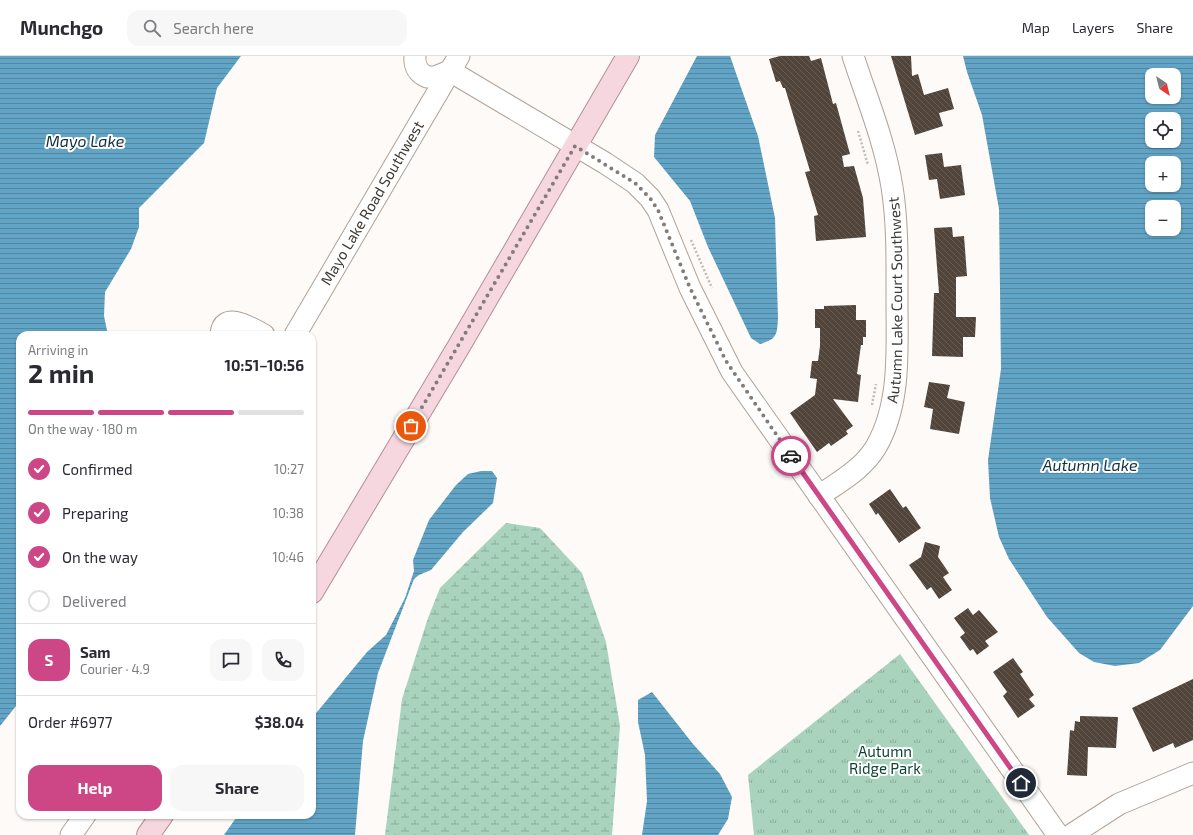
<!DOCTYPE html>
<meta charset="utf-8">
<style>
body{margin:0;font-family:"Exo 2",sans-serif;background:#f7f7f7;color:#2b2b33;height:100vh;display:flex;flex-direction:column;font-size:15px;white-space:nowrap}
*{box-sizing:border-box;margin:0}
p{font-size:13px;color:#7c7c81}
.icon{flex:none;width:22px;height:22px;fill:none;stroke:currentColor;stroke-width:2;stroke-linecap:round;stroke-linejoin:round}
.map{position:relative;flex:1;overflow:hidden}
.drawer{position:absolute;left:16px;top:275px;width:300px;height:488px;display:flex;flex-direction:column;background:#fff;border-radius:12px;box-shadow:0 1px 3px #0004}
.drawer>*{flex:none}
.needle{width:26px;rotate:145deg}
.buttons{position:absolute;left:1145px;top:12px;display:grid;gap:8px}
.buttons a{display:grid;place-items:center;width:36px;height:36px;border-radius:8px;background:#fff;box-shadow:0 1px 3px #0004;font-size:20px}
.pin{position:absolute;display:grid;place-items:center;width:34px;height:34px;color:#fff;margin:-17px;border:2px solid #fff;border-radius:50%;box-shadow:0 1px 4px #0007}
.courier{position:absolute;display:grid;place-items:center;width:40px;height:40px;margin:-20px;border:3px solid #cd4686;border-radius:50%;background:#fff;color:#222;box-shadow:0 1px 5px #0007}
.head em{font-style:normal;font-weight:700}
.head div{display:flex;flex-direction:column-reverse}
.head{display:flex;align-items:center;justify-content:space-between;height:68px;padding:0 12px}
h1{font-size:26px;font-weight:700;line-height:30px}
.bar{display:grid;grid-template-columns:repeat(4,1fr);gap:6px 4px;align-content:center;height:48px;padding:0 12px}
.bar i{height:5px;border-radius:3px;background:#e1e1e2}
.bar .on{background:#cd4686}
.bar p{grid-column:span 4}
.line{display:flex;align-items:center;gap:10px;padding:0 12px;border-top:1px solid #e1e1e2}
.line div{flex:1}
.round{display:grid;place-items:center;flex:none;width:42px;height:42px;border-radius:12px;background:#f7f7f7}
ol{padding:0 12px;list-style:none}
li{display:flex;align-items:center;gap:12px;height:44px}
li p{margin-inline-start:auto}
li .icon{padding:4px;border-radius:50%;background:#cd4686;color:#fff;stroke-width:4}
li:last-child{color:#7c7c81}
li i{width:22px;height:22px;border:2px solid #e1e1e2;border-radius:50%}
.action{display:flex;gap:8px;margin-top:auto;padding:8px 12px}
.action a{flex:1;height:46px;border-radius:12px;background:#cd4686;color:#fff;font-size:16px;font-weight:700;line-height:46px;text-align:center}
.action a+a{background:#f7f7f7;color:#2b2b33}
header{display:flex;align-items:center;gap:24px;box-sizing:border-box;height:56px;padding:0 20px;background:#fff;border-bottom:1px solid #e1e1e2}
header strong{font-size:19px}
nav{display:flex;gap:22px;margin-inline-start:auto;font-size:14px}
.search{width:280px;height:36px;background:#f7f7f7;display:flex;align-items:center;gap:10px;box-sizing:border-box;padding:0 14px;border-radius:12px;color:#7c7c81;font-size:15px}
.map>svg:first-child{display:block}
.wetland{fill:url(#wetland-marsh)}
.park{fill:url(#park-tufts)}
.water{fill:url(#water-rules);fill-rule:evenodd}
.building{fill:url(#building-back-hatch)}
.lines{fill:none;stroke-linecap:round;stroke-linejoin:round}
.minor-casing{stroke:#b0a196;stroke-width:23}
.major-casing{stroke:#b38f95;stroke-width:24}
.path{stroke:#c0bcb8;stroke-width:2.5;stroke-dasharray:2 2;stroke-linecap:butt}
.minor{stroke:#fff;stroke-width:21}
.major{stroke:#f7d7df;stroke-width:22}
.done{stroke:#827d78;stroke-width:4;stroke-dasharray:0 7.2}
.route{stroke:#cd4686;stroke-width:5}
.labels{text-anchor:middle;stroke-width:4;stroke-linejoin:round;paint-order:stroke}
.street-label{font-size:15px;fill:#3f3934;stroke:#fff}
.park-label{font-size:15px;fill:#0f452f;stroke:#fff}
.water-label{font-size:16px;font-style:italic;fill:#133241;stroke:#fff}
</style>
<header>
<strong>Munchgo</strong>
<div class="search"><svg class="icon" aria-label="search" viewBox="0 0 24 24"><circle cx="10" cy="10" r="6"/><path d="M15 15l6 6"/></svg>Search here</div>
<nav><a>Map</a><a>Layers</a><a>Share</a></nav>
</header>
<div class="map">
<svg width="1193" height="779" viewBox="0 0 1193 779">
<defs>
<pattern id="wetland-marsh" width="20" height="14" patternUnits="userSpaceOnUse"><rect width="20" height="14" fill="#a9d3bc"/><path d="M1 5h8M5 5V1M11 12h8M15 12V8" fill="none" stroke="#8bac9a"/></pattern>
<pattern id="park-tufts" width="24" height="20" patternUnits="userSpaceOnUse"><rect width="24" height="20" fill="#a9d3bc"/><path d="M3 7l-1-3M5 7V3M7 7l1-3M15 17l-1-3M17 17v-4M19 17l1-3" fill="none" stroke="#8bac9a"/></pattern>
<pattern id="water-rules" width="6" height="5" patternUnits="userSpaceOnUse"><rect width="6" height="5" fill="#61a4c5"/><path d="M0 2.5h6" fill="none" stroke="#5187a1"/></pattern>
<pattern id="building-back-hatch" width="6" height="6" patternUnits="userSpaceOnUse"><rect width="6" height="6" fill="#51443b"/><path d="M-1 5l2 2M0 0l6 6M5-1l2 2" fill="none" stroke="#685e56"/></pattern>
</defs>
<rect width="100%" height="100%" fill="#fdfaf7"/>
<polygon class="wetland" points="506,467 540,472 582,517 606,586 620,670 612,779 385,779 402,643 428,562 440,532"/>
<polygon class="park" points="900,598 1029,779 754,779 748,719"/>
<g class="water">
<polygon points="0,0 241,0 217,32 204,87 139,152 139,171 131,193 105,236 104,260 108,279 20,279 20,645 0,670"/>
<path d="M697,0H730L758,80L775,162L778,262C777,279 777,283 760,288L751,282L708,191L690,145L654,101L655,79Z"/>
<path d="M963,0H1193V550L1160,594L1139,607L1115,610L1094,606L1079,597L1047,561L1009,503L999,481L990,442L988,404L1001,313L999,153L982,59L967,16ZM1152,19H1174V41H1152ZM1152,63H1174V85H1152ZM1152,107H1174V129H1152ZM1152,151H1174V173H1152Z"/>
<polygon points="481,415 492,415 497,422 493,447 463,476 431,514 419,519 414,523 378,617 363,685 355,779 224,779 238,759 312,759 312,662 367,596 386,579 405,542 414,515 413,504 429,464 456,429 468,418"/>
<polygon points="652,636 693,688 720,718 732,741 728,763 718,779 642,779 647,745 645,699 638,666 638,644"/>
</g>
<g class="building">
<polygon points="780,0 809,0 811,5 821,2 833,48 836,47 850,98 842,100 844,111 854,110 863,142 866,181 816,185 814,160 818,159 805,116 810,115 785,32 783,32 780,25 776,26 769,3"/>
<polygon points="891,0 911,0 912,20 918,18 924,39 948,32 954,53 939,57 943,70 915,79"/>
<polygon points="942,97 944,111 961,109 965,139 940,143 937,123 929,124 925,99"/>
<polygon points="952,171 953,181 964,180 967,220 956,221 956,261 976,261 975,281 963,281 963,301 932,300 934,237 939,237 934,172"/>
<polygon points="856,249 856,264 866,264 866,281 863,281 863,289 861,289 857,318 861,319 858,346 833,343 853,370 846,375 848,378 831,390 829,387 817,396 790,357 815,339 817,323 810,322 812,305 818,305 820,290 820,272 815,272 815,253 824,253 824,250"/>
<polygon points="929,326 950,329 947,342 965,346 959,378 930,373 933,353 924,351"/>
<polygon points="890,433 903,452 906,450 921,472 899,487 878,457 876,459 869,448"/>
<polygon points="925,486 940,490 938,501 949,517 943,521 952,534 939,543 931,531 927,534 909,509 921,501"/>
<polygon points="968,552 973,559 979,554 998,576 985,585 989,590 977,599 973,593 970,595 960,581 965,577 954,562"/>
<polygon points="1013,602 1023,616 1020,618 1034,639 1029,643 1035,650 1018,662 1003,640 1007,636 993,616"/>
<polygon points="1193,623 1193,684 1175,692 1173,687 1153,696 1132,652"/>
<polygon points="1080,660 1118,661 1116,692 1088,691 1087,720 1067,719 1070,674 1074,675 1075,665 1080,666"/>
</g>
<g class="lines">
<defs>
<g id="minor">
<path d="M415,0C414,10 418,17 427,21H435L450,15"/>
<polyline points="450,15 605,107 635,127 650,142 658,154 690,232 732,316 1058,779"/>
<path d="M221,279C222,253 253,273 264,279"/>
<path id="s1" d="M295,279L459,0"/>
<path id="s2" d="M819,440C839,426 863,413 876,391C901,348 897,294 897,246C897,208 898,168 892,131C885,86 867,43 853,0"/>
<polyline points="71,779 85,759"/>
<polyline points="1071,779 1119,748 1193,717"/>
</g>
<g id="major">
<polyline points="312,536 459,290 628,0"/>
<polyline points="148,779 162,759"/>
</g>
</defs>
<use href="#minor" class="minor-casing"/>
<use href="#major" class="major-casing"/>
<g class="path">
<polyline points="858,75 868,109"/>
<polyline points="691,184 712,232"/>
<polyline points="872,349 876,328"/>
</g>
<use href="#minor" class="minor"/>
<use href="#major" class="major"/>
</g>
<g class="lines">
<polyline class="done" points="411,370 575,90 635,127 650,142 658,154 690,232 726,305 791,400"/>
<polyline class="route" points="791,400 1021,727"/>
</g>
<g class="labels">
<g class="street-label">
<text dy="5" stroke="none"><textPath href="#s1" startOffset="153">Mayo Lake Road Southwest</textPath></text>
<text dy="5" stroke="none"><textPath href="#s2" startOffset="226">Autumn Lake Court Southwest</textPath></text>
</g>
<g class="park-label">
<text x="885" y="701">Autumn<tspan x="885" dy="17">Ridge Park</tspan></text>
</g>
<g class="water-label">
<text x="85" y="91">Mayo Lake</text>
<text x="1090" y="415">Autumn Lake</text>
</g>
</g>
</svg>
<div class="buttons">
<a><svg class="needle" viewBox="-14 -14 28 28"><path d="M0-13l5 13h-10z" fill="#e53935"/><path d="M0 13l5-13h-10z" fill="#7c7c81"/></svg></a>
<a><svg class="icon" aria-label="locate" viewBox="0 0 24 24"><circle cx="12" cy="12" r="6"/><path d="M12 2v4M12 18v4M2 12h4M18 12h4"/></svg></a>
<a>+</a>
<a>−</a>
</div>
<div class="pin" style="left:411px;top:370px;background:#ea580c"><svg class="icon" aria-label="bag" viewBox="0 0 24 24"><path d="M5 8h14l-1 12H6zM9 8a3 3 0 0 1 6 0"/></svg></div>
<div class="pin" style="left:1021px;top:727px;background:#1f2937"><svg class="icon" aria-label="home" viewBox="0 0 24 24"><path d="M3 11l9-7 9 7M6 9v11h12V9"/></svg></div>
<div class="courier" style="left:791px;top:400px"><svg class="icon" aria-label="car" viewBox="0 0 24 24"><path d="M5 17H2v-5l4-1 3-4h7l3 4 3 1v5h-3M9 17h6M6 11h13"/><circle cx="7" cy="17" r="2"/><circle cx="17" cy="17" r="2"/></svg></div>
<section class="drawer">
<div class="head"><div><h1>2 min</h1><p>Arriving in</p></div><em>10:51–10:56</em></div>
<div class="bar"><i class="on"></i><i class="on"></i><i class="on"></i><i></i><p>On the way · 180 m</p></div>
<ol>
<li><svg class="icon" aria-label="check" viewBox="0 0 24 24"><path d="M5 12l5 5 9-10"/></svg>Confirmed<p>10:27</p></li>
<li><svg class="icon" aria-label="check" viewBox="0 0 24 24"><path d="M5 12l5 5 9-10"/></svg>Preparing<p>10:38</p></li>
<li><svg class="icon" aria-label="check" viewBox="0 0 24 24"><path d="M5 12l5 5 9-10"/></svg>On the way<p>10:46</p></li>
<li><i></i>Delivered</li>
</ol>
<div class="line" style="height:72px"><b class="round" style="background:#cd4686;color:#fff">S</b><div><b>Sam</b><p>Courier · 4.9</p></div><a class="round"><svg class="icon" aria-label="chat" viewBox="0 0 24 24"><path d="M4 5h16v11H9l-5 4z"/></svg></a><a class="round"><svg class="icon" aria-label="phone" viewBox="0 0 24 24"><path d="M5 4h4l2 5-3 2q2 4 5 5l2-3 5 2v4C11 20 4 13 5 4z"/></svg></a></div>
<div class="line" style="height:52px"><div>Order #6977</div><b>$38.04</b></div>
<div class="action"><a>Help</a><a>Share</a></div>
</section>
</div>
